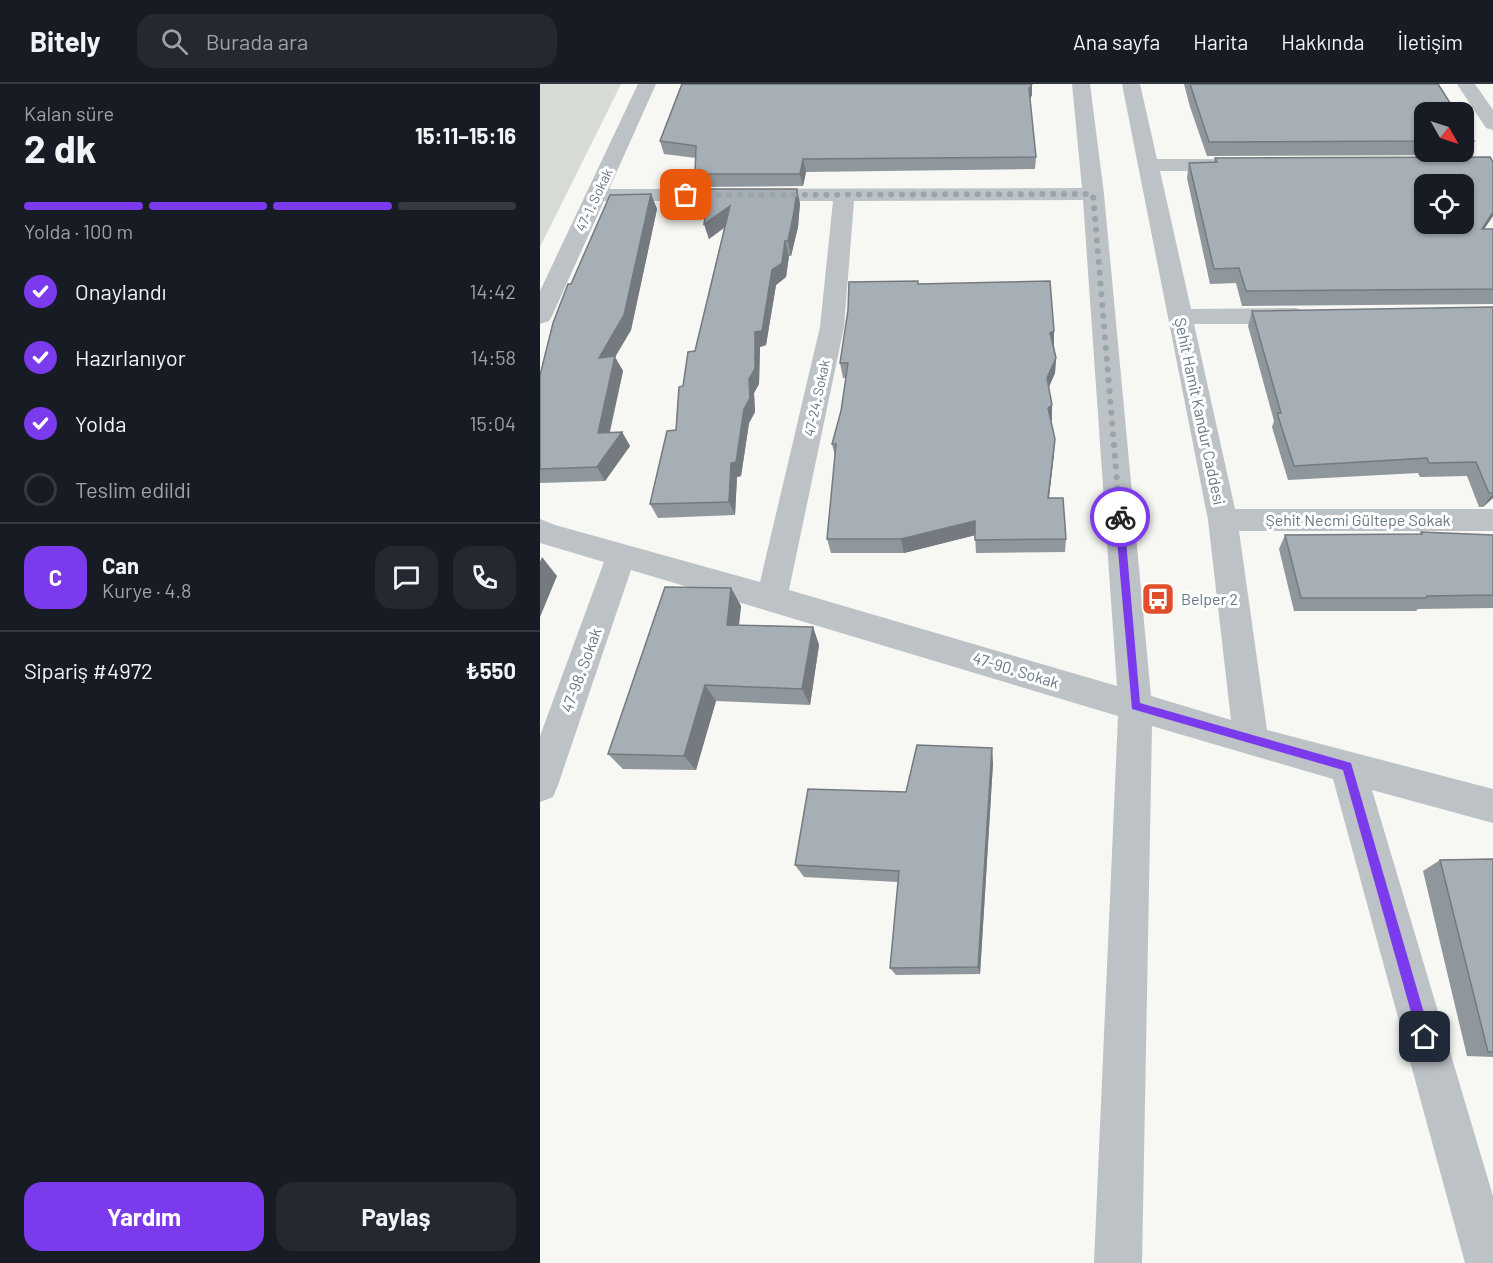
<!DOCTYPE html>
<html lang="tr">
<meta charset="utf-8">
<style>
body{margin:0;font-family:Barlow,sans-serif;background:#242831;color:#f1f3f6;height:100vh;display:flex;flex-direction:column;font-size:22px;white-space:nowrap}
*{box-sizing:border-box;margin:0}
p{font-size:20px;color:#9ea1a6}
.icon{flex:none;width:33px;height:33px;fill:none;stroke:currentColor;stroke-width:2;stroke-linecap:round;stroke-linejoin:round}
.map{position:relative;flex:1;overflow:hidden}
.details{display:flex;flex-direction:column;background:#171b24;width:540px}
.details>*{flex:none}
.needle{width:39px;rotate:129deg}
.tools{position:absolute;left:874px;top:18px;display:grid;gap:12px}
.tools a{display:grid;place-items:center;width:60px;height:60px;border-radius:12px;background:#171b24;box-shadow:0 2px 4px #0004;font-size:30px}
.pin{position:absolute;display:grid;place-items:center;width:51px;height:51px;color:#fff;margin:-26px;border-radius:12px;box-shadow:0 3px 9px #0006}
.courier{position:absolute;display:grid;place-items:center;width:60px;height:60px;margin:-30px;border:4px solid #7c3aed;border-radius:50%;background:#fff;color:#222;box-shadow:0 2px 8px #0007}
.head em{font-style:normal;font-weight:700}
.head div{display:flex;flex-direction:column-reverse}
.head{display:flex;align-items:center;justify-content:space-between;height:102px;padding:0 24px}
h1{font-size:39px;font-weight:700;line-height:45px}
.bar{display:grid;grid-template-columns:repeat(4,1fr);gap:9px 6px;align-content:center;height:72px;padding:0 24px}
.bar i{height:8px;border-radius:4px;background:#363941}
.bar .current{background:#7c3aed}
.bar p{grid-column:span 4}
.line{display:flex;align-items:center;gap:15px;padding:0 24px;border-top:2px solid #363941}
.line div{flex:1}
.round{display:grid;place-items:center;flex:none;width:63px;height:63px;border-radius:18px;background:#242831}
ol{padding:0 24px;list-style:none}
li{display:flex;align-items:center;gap:18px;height:66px}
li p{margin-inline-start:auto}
li .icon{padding:6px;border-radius:50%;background:#7c3aed;color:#fff;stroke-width:4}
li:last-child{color:#9ea1a6}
li i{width:33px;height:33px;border:3px solid #363941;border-radius:50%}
.button{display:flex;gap:12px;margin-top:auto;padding:12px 24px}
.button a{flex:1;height:69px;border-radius:18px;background:#7c3aed;color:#fff;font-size:24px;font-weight:700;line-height:69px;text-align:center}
.button a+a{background:#242831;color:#f1f3f6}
header{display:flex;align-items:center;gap:36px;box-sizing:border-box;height:84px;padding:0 30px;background:#171b24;border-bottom:2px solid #363941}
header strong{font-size:28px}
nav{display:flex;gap:33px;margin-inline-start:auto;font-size:21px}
.search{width:420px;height:54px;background:#242831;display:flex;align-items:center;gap:15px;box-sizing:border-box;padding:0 21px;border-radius:18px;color:#9ea1a6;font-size:22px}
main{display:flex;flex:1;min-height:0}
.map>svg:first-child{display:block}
.green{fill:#d6dbd3}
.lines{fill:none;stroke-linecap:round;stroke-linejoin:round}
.street{fill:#bdc2c6;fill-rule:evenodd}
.wall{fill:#8f969c}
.shaded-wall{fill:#747a7f}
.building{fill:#a6afb5;stroke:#747a7f;stroke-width:1.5;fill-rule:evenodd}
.route{fill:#7c3aed}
.done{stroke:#99a4ab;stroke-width:6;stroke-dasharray:0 10.8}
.labels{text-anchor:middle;stroke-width:6;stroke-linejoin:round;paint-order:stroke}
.far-street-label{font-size:14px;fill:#667884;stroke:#fff}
.street-label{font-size:16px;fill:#667884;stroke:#fff}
.poi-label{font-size:16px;fill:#667884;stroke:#fff;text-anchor:start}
</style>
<header>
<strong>Bitely</strong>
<div class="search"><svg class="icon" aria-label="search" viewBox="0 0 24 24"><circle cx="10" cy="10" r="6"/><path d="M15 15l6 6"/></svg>Burada ara</div>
<nav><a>Ana sayfa</a><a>Harita</a><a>Hakkında</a><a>İletişim</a></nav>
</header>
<main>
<section class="details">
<div class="head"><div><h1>2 dk</h1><p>Kalan süre</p></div><em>15:11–15:16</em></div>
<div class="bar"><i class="current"></i><i class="current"></i><i class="current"></i><i></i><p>Yolda · 100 m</p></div>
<ol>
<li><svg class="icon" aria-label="check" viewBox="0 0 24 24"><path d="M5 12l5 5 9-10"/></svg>Onaylandı<p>14:42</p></li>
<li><svg class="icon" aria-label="check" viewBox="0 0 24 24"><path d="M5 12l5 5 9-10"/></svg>Hazırlanıyor<p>14:58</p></li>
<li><svg class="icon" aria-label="check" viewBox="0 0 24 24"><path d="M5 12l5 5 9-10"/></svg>Yolda<p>15:04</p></li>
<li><i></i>Teslim edildi</li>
</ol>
<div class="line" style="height:108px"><b class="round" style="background:#7c3aed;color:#fff">C</b><div><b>Can</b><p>Kurye · 4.8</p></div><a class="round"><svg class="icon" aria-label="chat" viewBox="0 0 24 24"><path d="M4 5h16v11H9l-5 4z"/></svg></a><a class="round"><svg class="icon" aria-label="phone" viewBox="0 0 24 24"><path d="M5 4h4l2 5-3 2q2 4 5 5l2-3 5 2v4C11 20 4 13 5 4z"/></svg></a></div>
<div class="line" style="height:78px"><div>Sipariş #4972</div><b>₺550</b></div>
<div class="button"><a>Yardım</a><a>Paylaş</a></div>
</section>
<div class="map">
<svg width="953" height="1179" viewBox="0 0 953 1179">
<rect width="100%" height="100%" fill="#f7f7f3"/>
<polygon class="green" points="0,0 81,0 0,163"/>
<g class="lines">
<g class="street">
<path d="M98,0H116L69,105L542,104L532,0H550L564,110L611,612L691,636L668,436L582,0H600L617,75H693L700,77L703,81L700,85L693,87H620L651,225L756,224L765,227L768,232L765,237L756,240H654L695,425H953V447H699L727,646L953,705V739L832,706L953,1112V1179H925L793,695L612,642L602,1179H554L578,632L91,486L18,701L13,713L0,718V652L64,478L0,459V435L15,441L220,498L280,243L293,117H64L12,232L9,237L0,240V207ZM543,116L577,602L249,506L304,243L314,117Z"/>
<polygon points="917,0 935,0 953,26 953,46 946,44"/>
</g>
</g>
<g class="wall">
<polygon points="142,0 492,0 492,11 490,15 496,73 495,85 266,88 263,102 159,103 155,90 156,74 124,70 120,57"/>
<polygon points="644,0 898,0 885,28 885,68 924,68 924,41 934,57 928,71 667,72 650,23"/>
<polygon points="675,74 953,132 944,145 953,145 953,220 702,222 696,199 670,200 647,94 649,79 674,78"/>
<polygon points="111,110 117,125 91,246 75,273 83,287 70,348 82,348 90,362 65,397 0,399 0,291 31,200"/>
<polygon points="260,119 258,143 251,172 249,172 246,193 236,201 226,261 220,263 219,300 214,309 215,328 209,339 201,392 197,393 195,431 118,434 110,420 136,346 184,144 169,155 164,140"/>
<polygon points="378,200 514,262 516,274 515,289 509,303 514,370 509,414 526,455 525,468 436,469 435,451 364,469 291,469 287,455 295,372 292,360 301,327 306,294 303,294 300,279"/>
<polygon points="953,223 953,414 943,423 939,423 927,392 880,393 878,389 748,396 732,343 734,337 708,242 712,227"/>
<polygon points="881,448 953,451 953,524 878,525 876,527 754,527 739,465 745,451 880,451"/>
<polygon points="191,504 201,522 199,541 273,543 279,561 270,621 176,617 156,686 83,685 68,670"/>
<polygon points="453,679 440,890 356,891 350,884 358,798 264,793 255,781 366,708"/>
<polygon points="953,775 953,973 927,972 883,787 900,776"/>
</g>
<g class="shaded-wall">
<polygon points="492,0 492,11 489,17 489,5"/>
<polygon points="263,75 266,88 263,102 260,90"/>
<polygon points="257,105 260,119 258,143 251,172 248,157"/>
<polygon points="111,110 117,125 91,246 75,273 83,287 66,363 58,349 59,274"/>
<polygon points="190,122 194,136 169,155 164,140"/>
<polygon points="953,128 953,132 934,160 942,145"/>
<polygon points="245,157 249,172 246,193 236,201 226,261 220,263 219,300 214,309 215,328 209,339 201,392 197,393 195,431 189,418 191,379 209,295 215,248 232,186"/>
<polygon points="514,247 514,262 510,264 510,249"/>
<polygon points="516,274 515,289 506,309 507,294"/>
<polygon points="512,321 512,336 508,339 508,324"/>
<polygon points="82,348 90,362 65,397 57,383"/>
<polygon points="515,355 514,370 507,428 508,414"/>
<polygon points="953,409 953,414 943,423"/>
<polygon points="435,437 436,451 364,469 361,455"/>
<polygon points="2,473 17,492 0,533 0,478"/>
<polygon points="191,504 201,522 197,558 187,541"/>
<polygon points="273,543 279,561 270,621 262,605"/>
<polygon points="165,601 176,617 156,686 144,672"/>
<polygon points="452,664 453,679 440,890 438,883"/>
</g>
<g class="building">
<polygon points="142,0 492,0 489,5 496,73 263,75 260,90 155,90 156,62 120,57"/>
<polygon points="650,0 898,0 916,28 885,28 885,57 669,58"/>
<polygon points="924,41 934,57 924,57"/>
<path d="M950,73L953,78V128L942,145H953V205L706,207L699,184L674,185L649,79L677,78L675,74ZM885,100H924V140H885Z"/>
<polygon points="169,105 257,105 254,128 248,157 245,157 242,179 232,186 222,247 215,248 215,285 209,295 210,314 204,325 196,378 191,379 189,418 110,420 127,347 136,346 139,303 143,302 148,268 155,267 190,122 164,140"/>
<polygon points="111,110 84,231 59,274 75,272 58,349 82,348 57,383 0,385 0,291 13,239 28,200 31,200 70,111"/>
<polygon points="378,197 378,200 510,197 514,247 510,249 516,274 507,294 512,321 508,324 515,355 508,414 523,414 526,455 435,456 435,437 361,455 287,455 296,360 292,360 301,327 308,279 300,279 308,226 309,198"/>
<polygon points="953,223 953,409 949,409 936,378 889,379 887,374 754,382 737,329 741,329 712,227"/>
<polygon points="881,448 953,451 953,511 887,512 886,514 761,514 745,451 882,450"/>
<polygon points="125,503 191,504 187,541 273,543 262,605 165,601 144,672 68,670"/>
<polygon points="377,661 452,664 438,883 350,884 359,787 255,781 268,705 366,708"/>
<polygon points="953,775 953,968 948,968 900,776"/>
</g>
<polygon class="route" points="580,429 584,433 600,619 811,679 891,953 889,958 885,959 880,958 878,953 803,686 592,625 575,433"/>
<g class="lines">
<polyline class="done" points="146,111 553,110 580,433"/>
</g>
<defs>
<symbol id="bus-square" viewBox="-11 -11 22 22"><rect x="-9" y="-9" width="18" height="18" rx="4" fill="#e04f2a" stroke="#fff"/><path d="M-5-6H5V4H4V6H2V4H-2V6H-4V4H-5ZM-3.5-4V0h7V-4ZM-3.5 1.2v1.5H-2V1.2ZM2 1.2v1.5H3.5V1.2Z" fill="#fff"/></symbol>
</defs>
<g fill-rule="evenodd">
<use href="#bus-square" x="599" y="496" width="38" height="38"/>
</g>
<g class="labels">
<g class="far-street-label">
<text transform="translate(54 116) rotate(-65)" y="5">47-1. Sokak</text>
<text transform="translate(277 314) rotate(-78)" y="5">47-24. Sokak</text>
</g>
<g class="street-label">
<text transform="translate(660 327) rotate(78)" y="6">Şehit Hamit Kandur Caddesi</text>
<text x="818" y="442">Şehit Necmi Gültepe Sokak</text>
<text transform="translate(41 586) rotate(-70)" y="6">47-98. Sokak</text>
<text transform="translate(476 586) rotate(17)" y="6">47-90. Sokak</text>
</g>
<g class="poi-label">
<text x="641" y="521">Belper 2</text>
</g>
</g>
</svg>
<div class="tools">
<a><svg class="needle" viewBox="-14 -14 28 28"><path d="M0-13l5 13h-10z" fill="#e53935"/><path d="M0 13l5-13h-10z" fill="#9ea1a6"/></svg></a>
<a><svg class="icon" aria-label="locate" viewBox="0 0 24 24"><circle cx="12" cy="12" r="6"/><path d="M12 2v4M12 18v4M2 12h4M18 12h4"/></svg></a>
</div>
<div class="pin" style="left:146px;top:111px;background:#ea580c"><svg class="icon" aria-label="bag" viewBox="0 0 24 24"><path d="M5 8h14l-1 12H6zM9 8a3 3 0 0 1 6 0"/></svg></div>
<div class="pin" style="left:885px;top:953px;background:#1f2937"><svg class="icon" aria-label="home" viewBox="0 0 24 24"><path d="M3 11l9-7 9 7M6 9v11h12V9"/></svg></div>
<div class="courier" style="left:580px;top:433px"><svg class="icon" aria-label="bike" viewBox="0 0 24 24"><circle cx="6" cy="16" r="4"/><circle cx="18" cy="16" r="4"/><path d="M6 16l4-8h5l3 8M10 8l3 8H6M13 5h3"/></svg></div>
</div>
</main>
